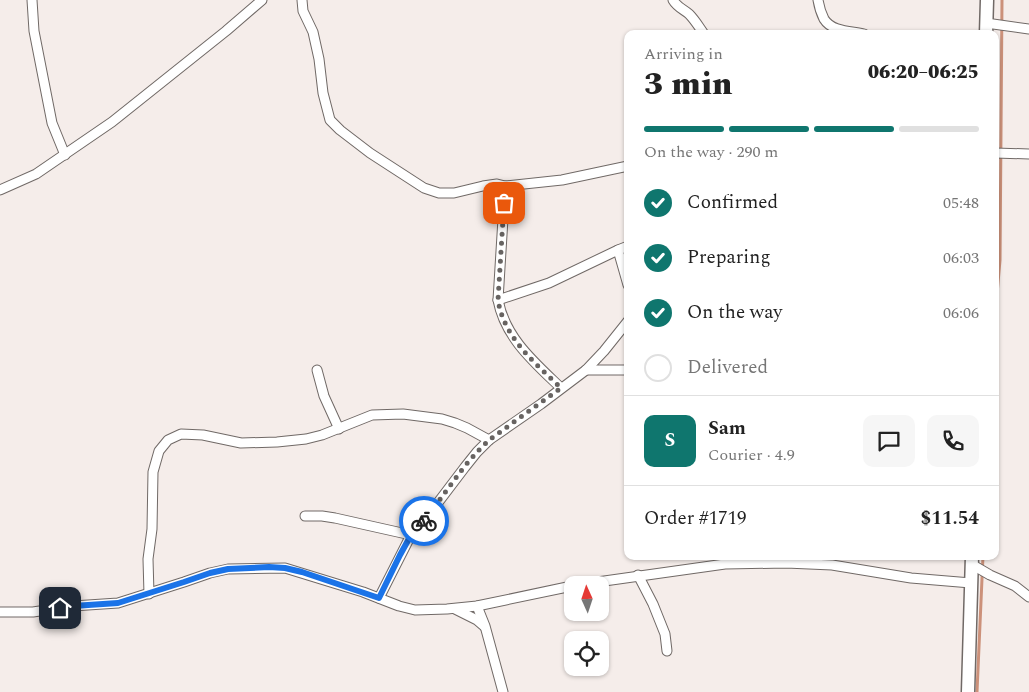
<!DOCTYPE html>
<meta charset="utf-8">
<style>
body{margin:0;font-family:Spectral,serif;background:#f6f6f6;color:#222;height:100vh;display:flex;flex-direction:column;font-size:19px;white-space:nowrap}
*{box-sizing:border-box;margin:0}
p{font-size:16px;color:#767676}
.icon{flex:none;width:28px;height:28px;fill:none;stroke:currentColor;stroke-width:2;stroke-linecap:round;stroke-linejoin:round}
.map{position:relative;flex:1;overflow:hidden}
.panel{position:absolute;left:624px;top:30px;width:375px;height:530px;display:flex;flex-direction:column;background:#fff;border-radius:10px;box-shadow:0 1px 4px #0004}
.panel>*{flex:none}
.needle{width:32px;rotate:357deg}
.controls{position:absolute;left:564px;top:576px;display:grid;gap:10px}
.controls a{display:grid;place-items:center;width:45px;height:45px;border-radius:10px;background:#fff;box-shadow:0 1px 4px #0004;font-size:25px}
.pin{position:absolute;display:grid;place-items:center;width:42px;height:42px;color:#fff;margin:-21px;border-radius:10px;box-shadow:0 2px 8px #0006}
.courier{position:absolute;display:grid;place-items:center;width:50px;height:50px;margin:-25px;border:4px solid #1a73e8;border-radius:50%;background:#fff;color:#222;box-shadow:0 1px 6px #0007}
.overview em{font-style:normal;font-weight:800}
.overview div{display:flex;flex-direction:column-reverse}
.overview{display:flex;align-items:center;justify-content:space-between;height:85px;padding:0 20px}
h1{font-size:32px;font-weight:800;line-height:38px}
.bar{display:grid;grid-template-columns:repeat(4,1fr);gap:8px 5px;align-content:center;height:60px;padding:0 20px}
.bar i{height:6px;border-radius:4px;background:#e0e0e0}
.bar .active{background:#0f766e}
.bar p{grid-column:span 4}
.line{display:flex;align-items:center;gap:12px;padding:0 20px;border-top:1px solid #e0e0e0}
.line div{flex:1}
.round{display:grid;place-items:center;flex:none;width:52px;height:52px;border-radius:10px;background:#f6f6f6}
ol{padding:0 20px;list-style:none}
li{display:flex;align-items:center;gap:15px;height:55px}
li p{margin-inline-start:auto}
li .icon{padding:5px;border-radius:50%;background:#0f766e;color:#fff;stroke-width:4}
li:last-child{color:#767676}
li i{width:28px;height:28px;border:2px solid #e0e0e0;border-radius:50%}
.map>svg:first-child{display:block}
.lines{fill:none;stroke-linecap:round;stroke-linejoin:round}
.stream{stroke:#cc917a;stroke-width:3}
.street-casing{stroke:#706966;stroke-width:11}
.secondary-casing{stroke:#706966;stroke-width:15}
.street{stroke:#fff;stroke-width:9}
.secondary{stroke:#fff;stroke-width:12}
.done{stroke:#676361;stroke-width:5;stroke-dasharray:0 9}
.route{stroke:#1a73e8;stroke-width:6}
</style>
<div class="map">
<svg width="1029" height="692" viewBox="0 0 1029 692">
<rect width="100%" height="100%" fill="#f5edea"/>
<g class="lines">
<g class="stream">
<polyline points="995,317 1000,260 1002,0"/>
<polyline points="977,692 983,556"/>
</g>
<defs>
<g id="street">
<polyline points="32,0 34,31 52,123 65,155"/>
<polyline points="302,0 303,11 313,32 319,59 323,93 330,120 340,130 370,153 424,188 439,193 454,193 483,186 497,184 505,186 562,180 628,166"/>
<path d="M673,0C677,7 683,9 689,14C695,20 699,27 704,34"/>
<path d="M818,0C819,6 821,13 824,19C832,32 851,31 864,34"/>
<polyline points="986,23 1029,29"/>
<polyline points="995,153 1029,154"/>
<path d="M505,186L498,300C505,338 535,363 561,388"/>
<polyline points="0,190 36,174 112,122 226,31 262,0"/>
<polyline points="618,250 628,285"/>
<polyline points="498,300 549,283 618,250 628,246"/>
<polyline points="317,370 324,396 339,429"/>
<polyline points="586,370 628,370"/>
<polyline points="305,516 322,516 335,518 411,535"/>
<polyline points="971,564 990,575 1015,586 1029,597"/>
<polyline points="638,575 653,604 665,634 667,651"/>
<polyline points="576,585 725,564 786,563 832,565 911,578 971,583"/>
<polyline points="149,594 148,559 152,529 153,472 159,451 168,440 181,434 203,435 241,443 277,442 306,439 322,435 372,415 403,414 442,419 455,423 467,428 489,440"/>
<polyline points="379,598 411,535 424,521 465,467 477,452 489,440 541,404 586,370 604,351 628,321"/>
<polyline points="477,606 485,626 503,692"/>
<polyline points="455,609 477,620 484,626"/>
<polyline points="0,612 33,612 73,606 118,603 184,582 210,573 228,569 285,568 363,592 399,606 415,610 447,609 477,606 572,586"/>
</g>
<g id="secondary">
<polyline points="986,34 987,0"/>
<polyline points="968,692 972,556"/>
</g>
</defs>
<use href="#street" class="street-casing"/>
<use href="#secondary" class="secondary-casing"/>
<use href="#street" class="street"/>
<use href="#secondary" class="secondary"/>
</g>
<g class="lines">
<path class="done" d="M424,521L464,467L477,452L489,440L561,388C535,363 504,338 498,300L504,203"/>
<polyline class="route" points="60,608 73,606 118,603 184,582 210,573 228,569 269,567 285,568 302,572 379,598 400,555 411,535 424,521"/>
</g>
</svg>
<div class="controls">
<a><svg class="needle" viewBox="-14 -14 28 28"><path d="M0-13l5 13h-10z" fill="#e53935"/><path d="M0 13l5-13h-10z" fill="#767676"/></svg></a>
<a><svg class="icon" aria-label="locate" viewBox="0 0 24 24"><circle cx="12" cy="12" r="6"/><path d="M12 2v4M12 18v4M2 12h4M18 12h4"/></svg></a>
</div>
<div class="pin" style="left:504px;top:203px;background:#ea580c"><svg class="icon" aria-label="bag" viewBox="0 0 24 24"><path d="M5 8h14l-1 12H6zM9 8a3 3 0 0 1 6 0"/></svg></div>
<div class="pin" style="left:60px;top:608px;background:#1f2937"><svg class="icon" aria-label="home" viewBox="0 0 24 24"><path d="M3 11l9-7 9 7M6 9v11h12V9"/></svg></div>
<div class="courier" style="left:424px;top:521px"><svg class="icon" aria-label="bike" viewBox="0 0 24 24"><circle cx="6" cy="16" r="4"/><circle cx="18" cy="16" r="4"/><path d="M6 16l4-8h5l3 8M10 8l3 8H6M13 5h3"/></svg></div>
<section class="panel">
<div class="overview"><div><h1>3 min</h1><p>Arriving in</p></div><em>06:20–06:25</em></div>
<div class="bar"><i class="active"></i><i class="active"></i><i class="active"></i><i></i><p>On the way · 290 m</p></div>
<ol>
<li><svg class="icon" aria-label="check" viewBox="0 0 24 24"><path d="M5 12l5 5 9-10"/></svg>Confirmed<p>05:48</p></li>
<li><svg class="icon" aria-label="check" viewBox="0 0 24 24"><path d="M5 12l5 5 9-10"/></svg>Preparing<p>06:03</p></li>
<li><svg class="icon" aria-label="check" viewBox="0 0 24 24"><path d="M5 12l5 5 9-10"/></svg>On the way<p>06:06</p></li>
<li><i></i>Delivered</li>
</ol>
<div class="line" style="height:90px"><b class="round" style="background:#0f766e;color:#fff">S</b><div><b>Sam</b><p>Courier · 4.9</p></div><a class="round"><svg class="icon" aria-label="chat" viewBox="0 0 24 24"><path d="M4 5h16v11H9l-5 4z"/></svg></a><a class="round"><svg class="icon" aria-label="phone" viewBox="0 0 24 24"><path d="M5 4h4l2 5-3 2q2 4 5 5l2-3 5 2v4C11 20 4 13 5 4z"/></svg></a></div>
<div class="line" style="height:65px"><div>Order #1719</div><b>$11.54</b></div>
</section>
</div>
